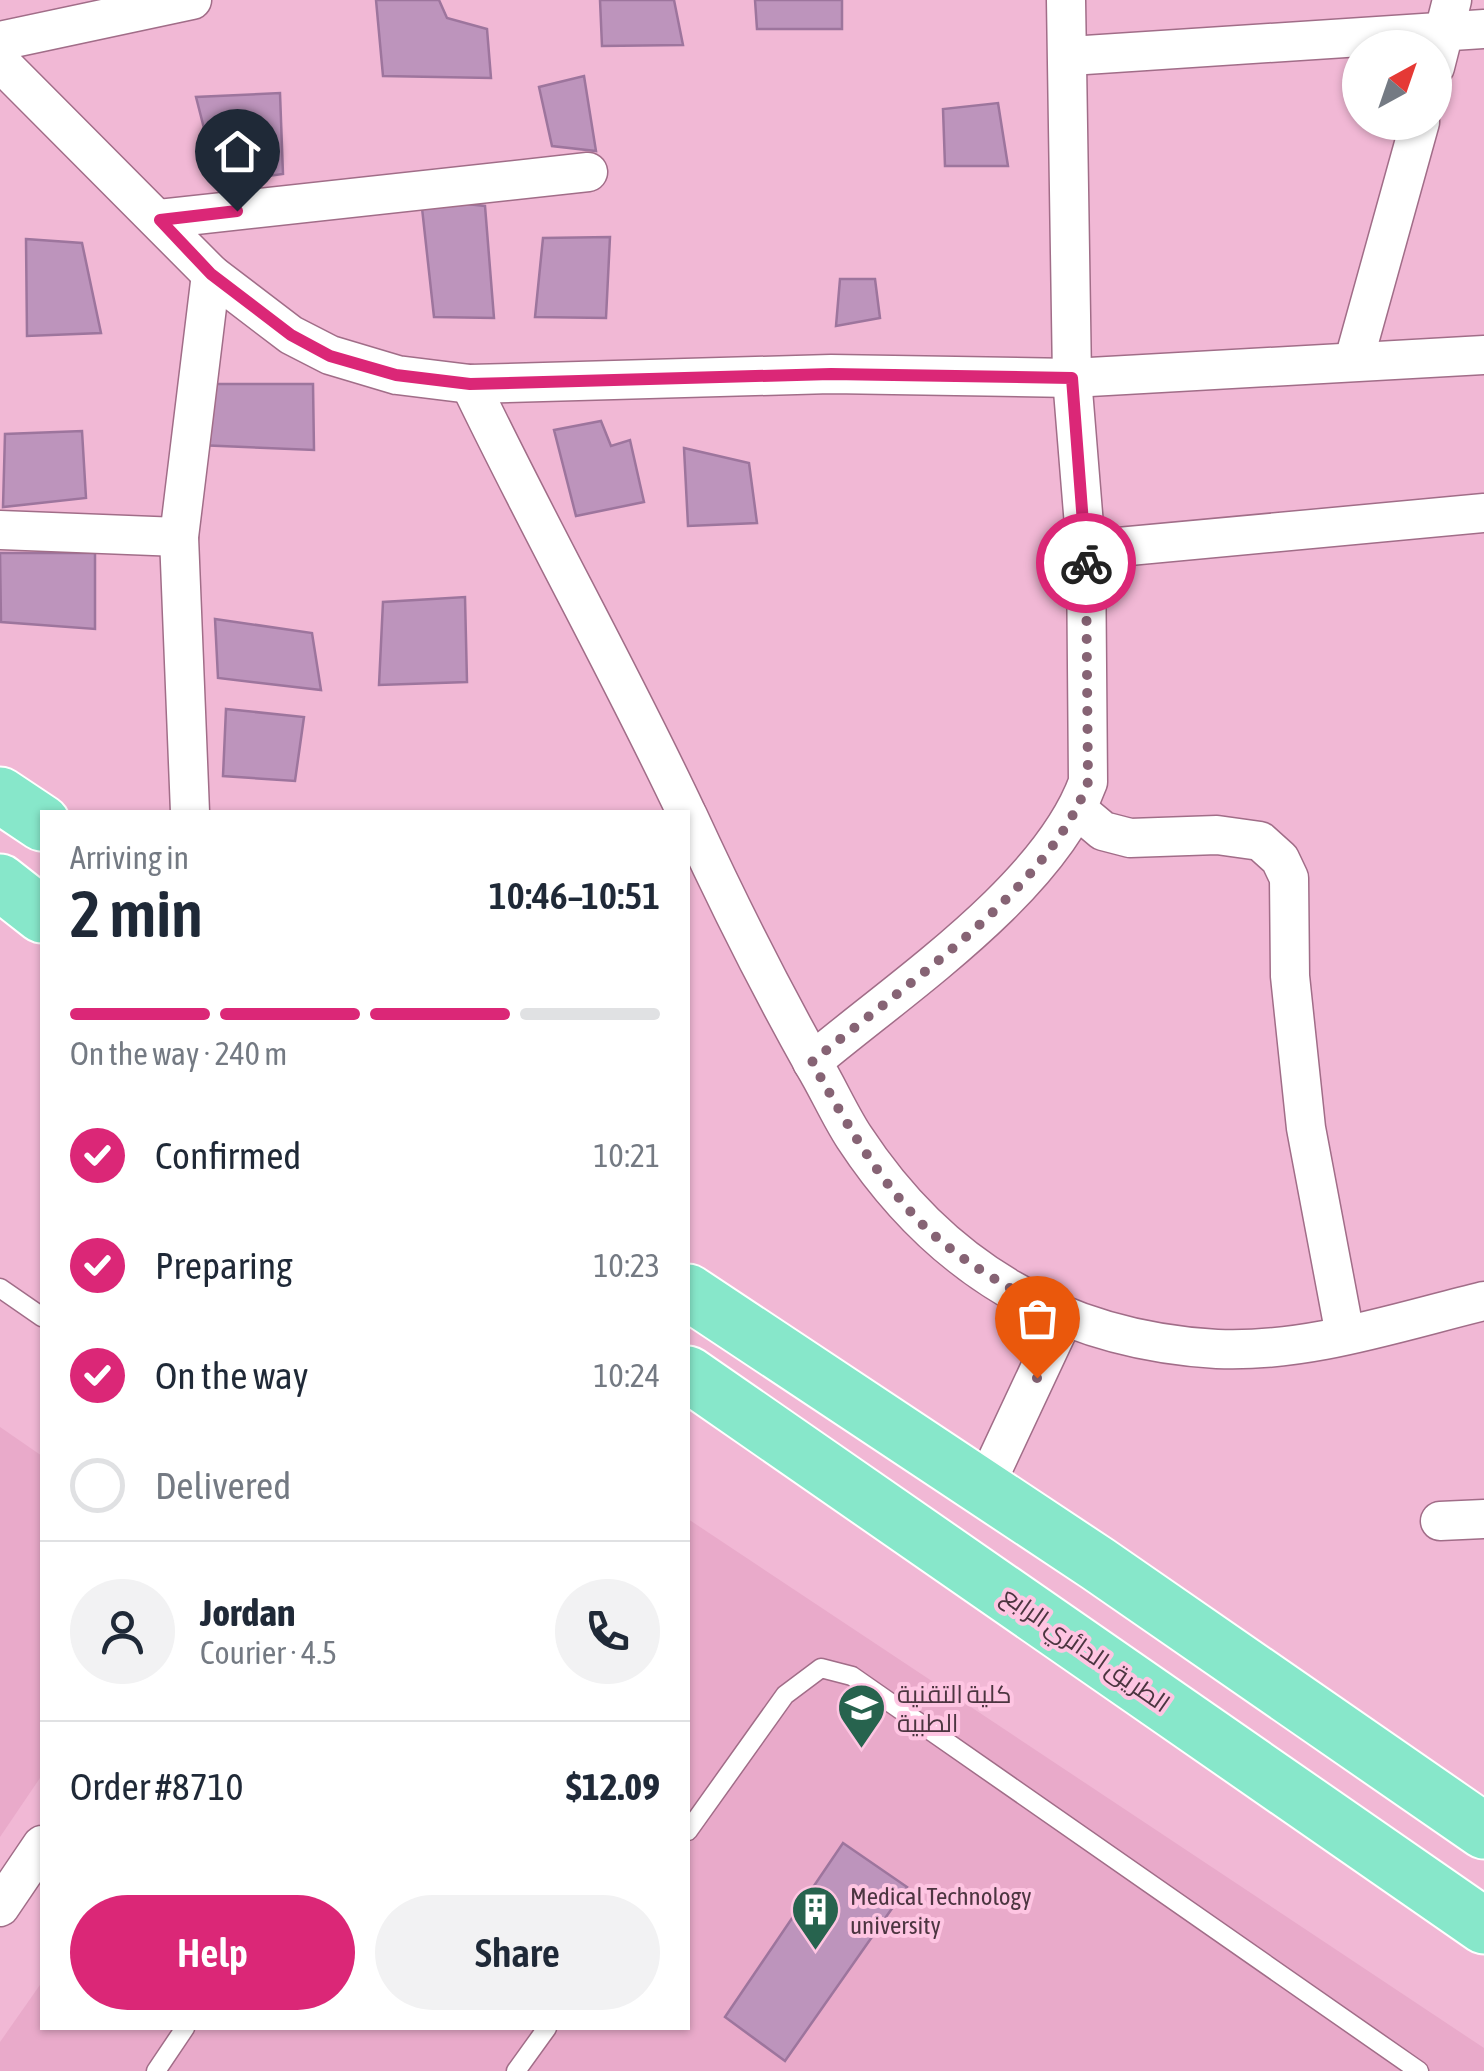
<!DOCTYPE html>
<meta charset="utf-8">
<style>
body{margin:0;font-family:"Asap Condensed",Cairo,sans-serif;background:#f2f2f3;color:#1f2937;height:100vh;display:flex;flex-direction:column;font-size:38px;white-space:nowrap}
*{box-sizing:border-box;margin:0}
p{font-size:32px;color:#747a83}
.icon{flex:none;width:55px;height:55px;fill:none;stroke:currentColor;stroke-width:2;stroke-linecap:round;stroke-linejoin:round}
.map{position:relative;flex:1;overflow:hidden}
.sheet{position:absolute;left:40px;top:810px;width:650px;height:1220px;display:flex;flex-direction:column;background:#fff;border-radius:0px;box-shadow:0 2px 8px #0004}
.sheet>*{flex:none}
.needle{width:65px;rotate:40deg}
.controls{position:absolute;left:1342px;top:30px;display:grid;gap:20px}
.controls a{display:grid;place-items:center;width:110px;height:110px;border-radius:50%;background:#fff;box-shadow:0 2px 8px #0004;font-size:50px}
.pin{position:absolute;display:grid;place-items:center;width:85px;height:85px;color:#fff;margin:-102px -42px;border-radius:50% 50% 50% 0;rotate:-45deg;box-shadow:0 0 10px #0007}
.pin .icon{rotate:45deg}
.courier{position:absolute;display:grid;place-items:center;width:100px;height:100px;margin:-50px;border:8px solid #db2777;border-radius:50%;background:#fff;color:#222;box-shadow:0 2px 12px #0007}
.summary em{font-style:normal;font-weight:600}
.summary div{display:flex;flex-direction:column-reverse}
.summary{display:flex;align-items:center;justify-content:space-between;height:170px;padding:0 30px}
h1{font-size:65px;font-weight:600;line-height:75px}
.bar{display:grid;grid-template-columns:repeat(4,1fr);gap:15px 10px;align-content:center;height:120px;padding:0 30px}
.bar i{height:12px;border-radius:8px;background:#e0e1e3}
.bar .current{background:#db2777}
.bar p{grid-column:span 4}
.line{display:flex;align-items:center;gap:25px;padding:0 30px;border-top:2px solid #e0e1e3}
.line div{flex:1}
.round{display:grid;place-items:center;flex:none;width:105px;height:105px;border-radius:52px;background:#f2f2f3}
ol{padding:0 30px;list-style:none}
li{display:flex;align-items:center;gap:30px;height:110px}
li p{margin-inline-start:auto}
li .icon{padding:10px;border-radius:50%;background:#db2777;color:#fff;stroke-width:4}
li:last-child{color:#747a83}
li i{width:55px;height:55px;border:5px solid #e0e1e3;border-radius:50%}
.action{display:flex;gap:20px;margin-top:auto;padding:20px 30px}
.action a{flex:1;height:115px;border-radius:60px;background:#db2777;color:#fff;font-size:40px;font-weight:600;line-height:115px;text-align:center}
.action a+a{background:#f2f2f3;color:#1f2937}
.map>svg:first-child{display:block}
.built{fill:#e9aaca}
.building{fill:#bd94bc;stroke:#9d759d;stroke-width:2.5}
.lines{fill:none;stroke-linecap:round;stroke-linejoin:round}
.service-casing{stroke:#a16d88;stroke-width:21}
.minor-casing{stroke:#a16d88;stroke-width:41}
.primary-casing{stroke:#fff;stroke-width:59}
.service{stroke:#fff;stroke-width:18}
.minor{stroke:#fff;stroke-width:38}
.primary{stroke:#87e7ca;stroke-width:55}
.done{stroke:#866374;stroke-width:10;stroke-dasharray:0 18}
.route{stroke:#db2777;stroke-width:12}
.labels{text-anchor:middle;stroke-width:8;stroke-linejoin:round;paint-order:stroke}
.street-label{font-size:25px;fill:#4c3540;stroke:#fec5e2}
.poi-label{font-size:25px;fill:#4c3540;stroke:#fec5e2;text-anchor:start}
</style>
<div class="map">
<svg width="1484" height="2071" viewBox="0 0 1484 2071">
<rect width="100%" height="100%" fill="#f1b8d5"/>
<g class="built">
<polygon points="0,1427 42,1456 42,1775 0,1837"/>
<polygon points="688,1519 1484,2048 1484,2071 0,2071 0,2042 42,1982 42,2028 688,2028"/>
</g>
<g class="building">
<polygon points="376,0 439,0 447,18 487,29 491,78 383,76"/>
<polygon points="600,0 674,0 683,45 602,46"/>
<polygon points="755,0 842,0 842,29 757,29"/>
<polygon points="584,76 596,151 552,146 539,87"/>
<polygon points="280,93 283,174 218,183 196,97"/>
<polygon points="998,103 1008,166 945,166 943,109"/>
<polygon points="421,199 485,206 494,318 434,317"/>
<polygon points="610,237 606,318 535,317 543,238"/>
<polygon points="26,239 82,243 101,333 27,336"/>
<polygon points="840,279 875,279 880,318 836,326"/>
<polygon points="209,384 313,384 314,450 198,445"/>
<polygon points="601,421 611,446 630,440 644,502 576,516 554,430"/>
<polygon points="82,431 86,498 3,507 5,434"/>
<polygon points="684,448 749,463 757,523 688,526"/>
<polygon points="0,553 95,553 95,629 1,622"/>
<polygon points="465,597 467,682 379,685 383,602"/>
<polygon points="215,619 312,633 321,690 218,678"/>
<polygon points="226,709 304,717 295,781 223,776"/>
<polygon points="843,1843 907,1887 785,2061 725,2017"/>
</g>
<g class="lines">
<defs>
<g id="service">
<polyline points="0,1288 42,1317"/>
<polyline points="688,1831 785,1695 821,1668 852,1676 1419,2071"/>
<polyline points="156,2071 185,2028"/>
<polyline points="516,2071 547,2028"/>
</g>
<g id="minor">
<polyline points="0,41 192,0"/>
<polyline points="1070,56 1484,29"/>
<polyline points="0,62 211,274 291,335 330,355 397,375 470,384 831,374 1072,378 1484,355"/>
<polyline points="1435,67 1452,0"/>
<polyline points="159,219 588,172"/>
<polyline points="1354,360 1420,122"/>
<path d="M470,384C539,528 618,668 686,812"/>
<polyline points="0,530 179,537"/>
<polyline points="1086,550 1484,513"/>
<polyline points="1078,810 1103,831 1130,838 1217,835 1260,841 1280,859 1289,878 1290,976 1306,1128 1345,1335"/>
<polyline points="190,812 179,537 211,274"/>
<path d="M688,816C727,901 768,983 814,1065C828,1088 839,1114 854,1137C940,1268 1061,1340 1217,1349C1307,1353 1398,1322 1484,1301"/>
<path d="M812,1062C900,988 1049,889 1088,782L1086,550L1072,378L1066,0"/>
<polyline points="983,1490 1063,1319"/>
<polyline points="1440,1521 1484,1519"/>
<polyline points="0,1907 42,1845"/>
</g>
<g id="primary">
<polyline points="0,795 42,823"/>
<polyline points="0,882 42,915"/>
<polyline points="688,1292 1098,1564 1484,1831"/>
<polyline points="688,1374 1484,1926"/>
</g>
</defs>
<use href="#service" class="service-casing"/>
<use href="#minor" class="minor-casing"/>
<use href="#primary" class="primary-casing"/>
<use href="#service" class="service"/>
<use href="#minor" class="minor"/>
<use href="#primary" class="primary"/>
</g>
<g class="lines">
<path class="done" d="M1037,1378L1063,1319C1014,1290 961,1263 921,1223C875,1175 844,1119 812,1062C900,988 1050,889 1088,782L1086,563"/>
<polyline class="route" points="237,211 160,220 211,274 291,335 330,356 396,375 470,384 831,374 1072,378 1086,563"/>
</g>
<defs>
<symbol id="university-pin" viewBox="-11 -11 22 30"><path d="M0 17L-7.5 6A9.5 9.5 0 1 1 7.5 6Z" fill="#27634e" stroke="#fec5e2"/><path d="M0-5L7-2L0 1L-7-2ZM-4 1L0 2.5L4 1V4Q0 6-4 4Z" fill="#fff"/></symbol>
<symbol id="building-pin" viewBox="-11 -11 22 30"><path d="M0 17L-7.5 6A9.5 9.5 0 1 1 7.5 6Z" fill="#27634e" stroke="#fec5e2"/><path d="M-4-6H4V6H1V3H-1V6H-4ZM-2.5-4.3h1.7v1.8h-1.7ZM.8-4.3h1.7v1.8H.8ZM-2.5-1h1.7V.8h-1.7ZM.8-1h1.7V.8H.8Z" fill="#fff"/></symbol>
</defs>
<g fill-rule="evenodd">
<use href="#university-pin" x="834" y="1680" width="55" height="75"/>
<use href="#building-pin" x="788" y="1882" width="55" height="75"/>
</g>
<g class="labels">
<g class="street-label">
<text transform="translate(1086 1649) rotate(35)" y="9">الطريق الدائري الرابع</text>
</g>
<g class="poi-label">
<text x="897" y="1703">كلية التقنية<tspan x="897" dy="29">الطبية</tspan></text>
<text x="850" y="1905">Medical Technology<tspan x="850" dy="29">university</tspan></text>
</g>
</g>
</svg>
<div class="controls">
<a><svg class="needle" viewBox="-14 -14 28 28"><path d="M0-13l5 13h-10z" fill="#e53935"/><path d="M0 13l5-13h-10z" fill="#747a83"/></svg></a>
</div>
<div class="pin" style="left:1037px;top:1378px;background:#ea580c"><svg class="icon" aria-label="bag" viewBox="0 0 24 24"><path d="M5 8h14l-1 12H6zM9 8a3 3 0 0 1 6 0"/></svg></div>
<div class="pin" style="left:237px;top:211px;background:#1f2937"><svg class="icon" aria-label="home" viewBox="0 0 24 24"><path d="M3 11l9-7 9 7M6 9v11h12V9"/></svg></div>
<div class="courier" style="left:1086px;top:563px"><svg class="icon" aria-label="bike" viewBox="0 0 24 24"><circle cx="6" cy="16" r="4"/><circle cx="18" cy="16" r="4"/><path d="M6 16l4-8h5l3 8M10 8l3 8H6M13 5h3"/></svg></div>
<section class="sheet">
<div class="summary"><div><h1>2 min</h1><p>Arriving in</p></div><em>10:46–10:51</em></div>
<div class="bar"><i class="current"></i><i class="current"></i><i class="current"></i><i></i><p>On the way · 240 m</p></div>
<ol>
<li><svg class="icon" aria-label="check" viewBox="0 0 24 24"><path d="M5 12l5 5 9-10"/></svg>Confirmed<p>10:21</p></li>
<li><svg class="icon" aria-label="check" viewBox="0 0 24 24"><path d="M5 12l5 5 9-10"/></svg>Preparing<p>10:23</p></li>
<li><svg class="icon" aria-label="check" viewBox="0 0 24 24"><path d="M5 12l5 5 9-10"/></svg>On the way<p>10:24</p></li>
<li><i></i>Delivered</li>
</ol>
<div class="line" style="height:180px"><a class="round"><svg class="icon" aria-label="person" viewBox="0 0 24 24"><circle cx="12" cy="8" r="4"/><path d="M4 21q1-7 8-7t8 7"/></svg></a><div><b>Jordan</b><p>Courier · 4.5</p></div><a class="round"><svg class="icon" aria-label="phone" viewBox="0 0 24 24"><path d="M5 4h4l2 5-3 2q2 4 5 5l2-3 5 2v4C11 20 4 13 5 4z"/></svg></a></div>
<div class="line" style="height:130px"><div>Order #8710</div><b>$12.09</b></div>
<div class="action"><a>Help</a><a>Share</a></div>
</section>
</div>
